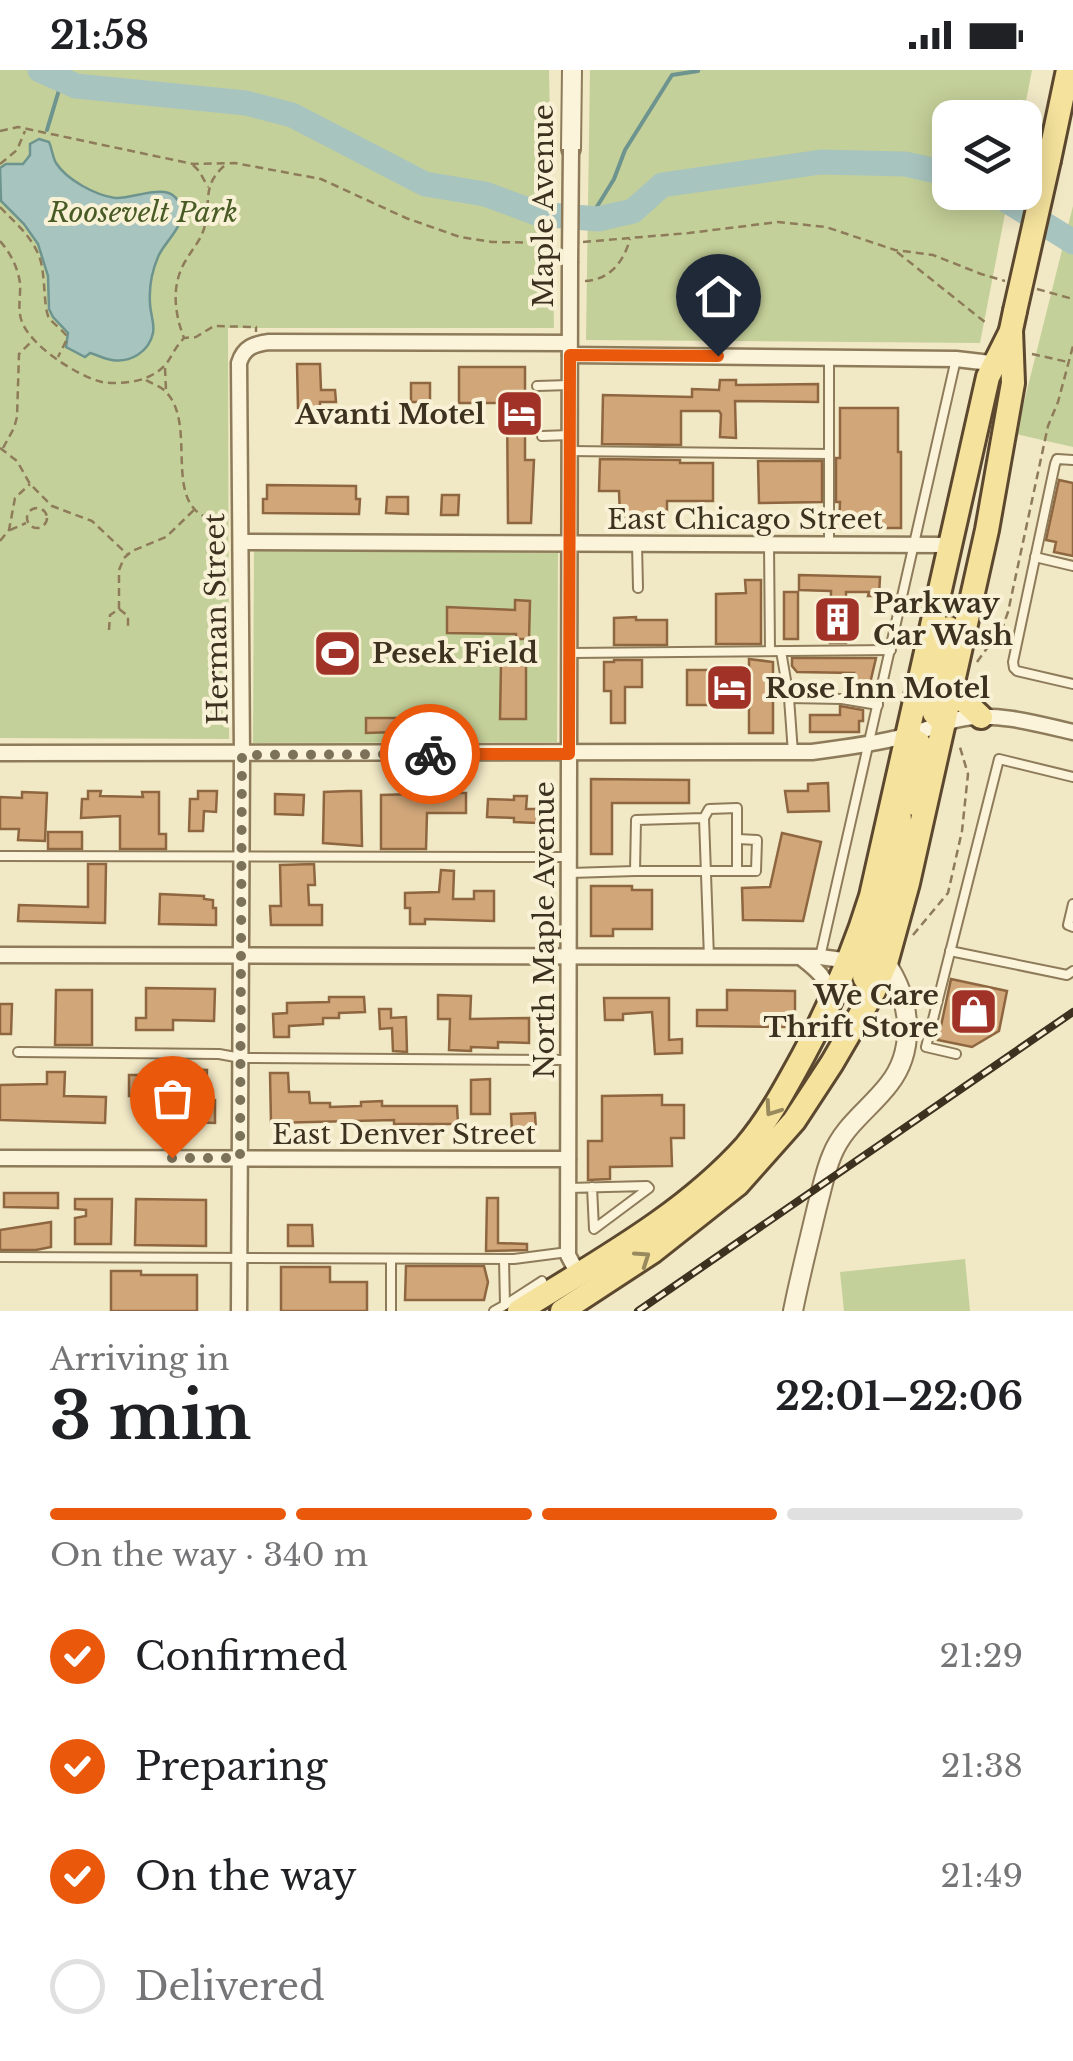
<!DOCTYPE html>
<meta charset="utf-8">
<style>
body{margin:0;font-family:"Libre Baskerville",serif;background:#f6f6f6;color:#202124;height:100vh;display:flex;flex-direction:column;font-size:38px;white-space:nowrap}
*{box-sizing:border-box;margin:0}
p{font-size:32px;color:#757577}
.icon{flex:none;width:55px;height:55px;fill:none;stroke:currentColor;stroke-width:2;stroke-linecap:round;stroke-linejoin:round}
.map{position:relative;height:1241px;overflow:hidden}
.panel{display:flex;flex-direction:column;background:#fff;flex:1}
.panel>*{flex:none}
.tools{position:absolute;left:932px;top:30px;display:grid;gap:20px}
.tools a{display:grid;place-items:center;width:110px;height:110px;border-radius:20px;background:#fff;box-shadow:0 5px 25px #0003;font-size:50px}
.pin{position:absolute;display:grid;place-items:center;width:85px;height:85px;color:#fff;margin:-102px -42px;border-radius:50% 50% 50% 0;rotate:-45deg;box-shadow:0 0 10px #0007}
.pin .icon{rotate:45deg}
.courier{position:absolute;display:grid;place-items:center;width:100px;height:100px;margin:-50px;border:8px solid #ea580c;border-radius:50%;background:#fff;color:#222;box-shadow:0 2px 12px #0007}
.head em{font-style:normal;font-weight:700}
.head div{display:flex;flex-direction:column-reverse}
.head{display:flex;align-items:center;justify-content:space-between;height:170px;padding:0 50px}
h1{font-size:65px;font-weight:700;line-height:75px}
.bar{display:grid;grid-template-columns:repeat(4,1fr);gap:15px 10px;align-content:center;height:120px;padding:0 50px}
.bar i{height:12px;border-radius:8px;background:#e0e0e0}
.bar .current{background:#ea580c}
.bar p{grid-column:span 4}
ol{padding:0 50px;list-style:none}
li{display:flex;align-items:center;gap:30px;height:110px}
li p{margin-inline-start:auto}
li .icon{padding:10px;border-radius:50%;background:#ea580c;color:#fff;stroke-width:4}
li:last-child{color:#757577}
li i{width:55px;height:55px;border:5px solid #e0e0e0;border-radius:50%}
.status{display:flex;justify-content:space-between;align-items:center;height:70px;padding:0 50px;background:#fff;direction:ltr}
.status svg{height:28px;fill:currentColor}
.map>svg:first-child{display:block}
.green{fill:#c4d099}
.water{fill:#a8c4bf;stroke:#6d948e;stroke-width:2.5}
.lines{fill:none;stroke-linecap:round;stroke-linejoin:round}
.stream{stroke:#6d948e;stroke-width:4}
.river{stroke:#a8c4bf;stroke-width:25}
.building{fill:#d1a77a;stroke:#8e663f;stroke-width:2.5}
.service-casing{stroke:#8e7b5a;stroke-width:12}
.minor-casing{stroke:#8e7b5a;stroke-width:19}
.tertiary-casing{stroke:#8e7b5a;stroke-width:22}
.primary-casing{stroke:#5c482f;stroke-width:28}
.path{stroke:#8e7b5a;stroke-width:2.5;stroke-dasharray:8 5;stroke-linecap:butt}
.service{stroke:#fbf4da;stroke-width:8}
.minor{stroke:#fbf4da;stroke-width:14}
.tertiary{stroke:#fbf4da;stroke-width:18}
.primary{stroke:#f5e29d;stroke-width:22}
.rail-casing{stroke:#3d311f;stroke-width:8}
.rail{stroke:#f8f1d6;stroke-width:4;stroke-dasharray:11;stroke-linecap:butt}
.minor-bridge-casing{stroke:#8e7b5a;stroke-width:19;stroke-linecap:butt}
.primary-bridge-casing{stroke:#5c482f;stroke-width:28;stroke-linecap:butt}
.minor-bridge{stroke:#fbf4da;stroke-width:14}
.primary-bridge{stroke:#f5e29d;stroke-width:22}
.oneway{stroke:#998a5e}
.done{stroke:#7c7159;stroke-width:10;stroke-dasharray:0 18}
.route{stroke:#ea580c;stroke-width:12}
.labels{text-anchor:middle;stroke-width:8;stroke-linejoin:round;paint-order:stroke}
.street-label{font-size:28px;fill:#3d311f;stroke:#f8f1d6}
.park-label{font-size:28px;font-style:italic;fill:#485b24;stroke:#f8f1d6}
.poi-label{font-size:28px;font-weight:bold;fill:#3d311f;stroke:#f8f1d6;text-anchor:start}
</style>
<div class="status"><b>21:58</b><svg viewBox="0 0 49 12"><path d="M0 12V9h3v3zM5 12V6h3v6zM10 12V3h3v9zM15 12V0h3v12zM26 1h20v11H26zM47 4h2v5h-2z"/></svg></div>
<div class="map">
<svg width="1073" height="1241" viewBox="0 0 1073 1241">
<rect width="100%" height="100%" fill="#f1e8c6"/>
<g class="green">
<polygon points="0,0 549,0 554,258 228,258 229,669 0,668"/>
<polygon points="590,0 1032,0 1023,47 950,48 950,122 1009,123 980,273 586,270"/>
<polygon points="1073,136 1073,377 1016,364"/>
<polygon points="254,480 558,483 557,672 253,673"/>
<polygon points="965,1189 970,1241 844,1241 840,1202"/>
</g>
<path class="water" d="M39,69L49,72C52,78 52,86 56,93C67,110 95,125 115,128C135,130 175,106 181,140C184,158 164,172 158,187C152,201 149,218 150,233C150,243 155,253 153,263C149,282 130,293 112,290C104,289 98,285 90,283L85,287L66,277L68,263L53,247L49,239L48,206L38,174L24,154L1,131L0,98L6,94H23L30,85V74Z"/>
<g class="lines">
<g class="stream">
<polyline points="47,60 62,10"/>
<polyline points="590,148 614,109 625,80 672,5 698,1"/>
</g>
<g class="river">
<polyline points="40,0 76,16 246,33 292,45 425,114 485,124 539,144 598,149 633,141 662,115 821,92 905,94 950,104"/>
<polyline points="993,122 1073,172"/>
</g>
</g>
<g class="building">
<polygon points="297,294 320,294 321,320 335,320 336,332 320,332 320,337 298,338"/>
<polygon points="459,297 525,297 525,334 534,334 534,354 525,354 525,390 534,390 531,453 508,453 507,333 459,333"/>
<polygon points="720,310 736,310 736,315 818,314 818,332 735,331 736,368 720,367 721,344 719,341 681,341 681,375 602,374 603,325 692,327 692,319 719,320"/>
<rect x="411" y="313" width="19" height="19"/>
<polygon points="840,338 898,338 898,382 901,382 901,458 839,458 840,432 836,432 836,388 840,388"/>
<polygon points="600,389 680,390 680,393 713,393 713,431 667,431 667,445 620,447 619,421 599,421"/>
<polygon points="758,391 822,391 822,432 759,433"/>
<polygon points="1059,410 1073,413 1073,486 1054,482 1056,472 1046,470"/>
<polygon points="267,415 356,416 356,429 360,429 359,444 263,443 263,429 267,429"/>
<polygon points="442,425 459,425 458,445 441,445"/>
<polygon points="387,427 408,427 408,444 386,443"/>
<polygon points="799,505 880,507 879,526 868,526 869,522 846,522 846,573 830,573 831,521 799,520"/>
<polygon points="745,510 761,510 761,574 716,574 716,524 746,523"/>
<rect x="784" y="522" width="14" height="47"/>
<polygon points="515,530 530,531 529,569 516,569 516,564 447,563 447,537 515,540"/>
<polygon points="636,547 636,550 667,550 667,575 614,575 614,548"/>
<polygon points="792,588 876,588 867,626 849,623 854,603 797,602 792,596"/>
<polygon points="749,589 773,592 773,663 749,663 749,635 687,635 687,600 749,600"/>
<polygon points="614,590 642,590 642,617 625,617 625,653 611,653 611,621 604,621 604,592 614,592"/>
<polygon points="501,594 526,594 526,649 500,649"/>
<polygon points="840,636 863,640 863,651 859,651 859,662 810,662 810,645 840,645"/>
<polygon points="366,648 397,648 397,662 366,663"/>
<polygon points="591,709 689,710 689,733 612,733 612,784 591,784"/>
<polygon points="828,713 829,741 788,742 785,721 808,721 808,714"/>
<polygon points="88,721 101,721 100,726 143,727 142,722 159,722 159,764 166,764 166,779 120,779 120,746 81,748 82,729 88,729"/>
<polygon points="198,721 217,721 216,742 204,741 203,761 189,761 190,729 198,729"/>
<polygon points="348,721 361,721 362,776 323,773 324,722"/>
<polygon points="22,722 47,723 45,771 18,770 19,759 0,759 0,727 22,728"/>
<polygon points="449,723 466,723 466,743 427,743 426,779 381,779 381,725"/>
<polygon points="275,724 304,725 303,745 275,744"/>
<polygon points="514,726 527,726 526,739 537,739 537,753 514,752 514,748 487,747 488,729 514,730"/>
<rect x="48" y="762" width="34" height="17"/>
<polygon points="782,763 821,772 803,851 743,850 742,818 770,817"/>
<polygon points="88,794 106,794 105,853 18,851 19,835 88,837"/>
<polygon points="314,794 315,815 308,815 309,835 322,835 322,855 271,855 270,836 281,836 280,795"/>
<polygon points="441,800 454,801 453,829 474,829 474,821 494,821 494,851 425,849 425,854 410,854 410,838 405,838 405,823 439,822"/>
<polygon points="591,816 632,816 632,820 652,820 652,859 613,859 613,866 591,866"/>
<polygon points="160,824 204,826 204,829 213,830 213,838 216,838 216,855 159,854"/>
<polygon points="951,909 1007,921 999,961 972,977 938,970"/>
<polygon points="146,918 215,919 214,951 173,950 173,960 136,960 136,948 146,948"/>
<polygon points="56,920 92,920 92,975 55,975"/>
<polygon points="727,920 795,921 795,957 697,956 697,940 727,940"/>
<polygon points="438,925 471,926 470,949 529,948 529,973 498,972 498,978 471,977 471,981 449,980 450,949 438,949"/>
<polygon points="329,927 364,927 365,942 339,943 339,948 323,948 323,954 289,956 289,967 274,967 273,944 287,943 287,933 329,932"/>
<polygon points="604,928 669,928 669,970 682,969 682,983 655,984 652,942 623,944 623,950 605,950"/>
<polygon points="0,934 12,934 11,964 0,964"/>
<polygon points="379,939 391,939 391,948 406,947 407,982 393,981 392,958 380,959"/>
<polygon points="179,999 207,1000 206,1029 215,1030 215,1053 191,1052 192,1015 179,1015"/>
<polygon points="47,1002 65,1002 64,1026 106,1027 105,1053 0,1050 0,1015 47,1014"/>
<polygon points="270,1003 288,1003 289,1022 309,1022 310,1033 330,1033 330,1037 361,1036 361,1032 382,1031 382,1036 457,1036 458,1054 394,1054 394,1050 271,1053"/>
<polygon points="129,1005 147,1005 146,1026 129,1026"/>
<polygon points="490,1009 490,1044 471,1044 471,1010"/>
<polygon points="662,1025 662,1035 684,1035 684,1068 671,1068 672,1096 610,1097 610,1109 588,1110 588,1071 602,1071 602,1026"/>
<polygon points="149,1028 165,1029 165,1050 148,1049"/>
<polygon points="535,1043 536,1061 512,1061 511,1044"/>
<polygon points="4,1123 58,1123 58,1138 4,1137"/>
<polygon points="487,1128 498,1128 498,1173 527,1174 527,1180 486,1181"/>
<polygon points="75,1129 112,1129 111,1174 75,1174 75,1148 86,1146 86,1140 75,1139"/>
<polygon points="136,1129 206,1130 206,1176 135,1175"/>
<polygon points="51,1152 51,1177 36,1180 0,1180 0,1160"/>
<polygon points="288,1155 312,1155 313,1176 288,1176"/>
<polygon points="406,1196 484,1196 488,1212 484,1230 405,1230"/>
<polygon points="281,1197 330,1197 330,1212 367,1212 367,1241 281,1241"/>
<polygon points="111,1201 141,1201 141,1205 197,1205 197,1241 111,1241"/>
</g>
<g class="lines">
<defs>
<g id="service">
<polyline points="829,288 829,473"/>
<polyline points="537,316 570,315"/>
<polyline points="542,366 570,365"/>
<polyline points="570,381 829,384"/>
<polyline points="1073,390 1057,389 1055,394 1013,592 1014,598 1017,601 1073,614"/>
<polyline points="637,474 638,518"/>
<polyline points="769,474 770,581"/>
<polyline points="1035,487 1073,496"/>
<polyline points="781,581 789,628 842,629 878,635"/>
<polyline points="570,583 891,580"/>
<polyline points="789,628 793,683"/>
<polyline points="704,748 709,739 737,738 737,801 635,801 636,750 704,748 709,888"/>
<polyline points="0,786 570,787"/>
<polyline points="737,801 756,801 757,770 738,769"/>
<polyline points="570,803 635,801"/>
<polyline points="1073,834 1068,855 1073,857"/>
<polyline points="950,881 1067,905 1073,901"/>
<polyline points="820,887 956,289"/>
<polyline points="18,982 219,984 241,988 568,990"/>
<polyline points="956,984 926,977 999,689 1073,707"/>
<polyline points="568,1118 647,1116 649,1118 594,1159 592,1117"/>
<polyline points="0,1187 514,1189 568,1182"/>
<polyline points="505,1235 542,1211"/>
<polyline points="391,1241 391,1189"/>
<polyline points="494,1241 505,1235 504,1189"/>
</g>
<g id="minor">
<polyline points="570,193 568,1185 578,1204"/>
<polyline points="570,285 956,289 999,294"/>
<polyline points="241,472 950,475"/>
<path d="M0,683L812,682C843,678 874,674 905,666C925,661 944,651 965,648C1001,643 1038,654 1073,662"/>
<polyline points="0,885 820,887 850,891"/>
<path d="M803,889C817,900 827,908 830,926"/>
<polyline points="0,1088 568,1089"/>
<path d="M239,1241L242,685L239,293C244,277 254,274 269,272L569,273"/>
</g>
<g id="tertiary">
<polyline points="571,79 572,0"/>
<path d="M793,1241C800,1206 809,1171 817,1137C822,1119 825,1101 832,1085C844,1055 870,1039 889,1014C917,978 910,928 886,893"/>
</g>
<g id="primary">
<polyline points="1049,90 1068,0"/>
<polyline points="953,612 960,627 981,647"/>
<polyline points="944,653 934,643 932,636 949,558"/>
<polyline points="907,666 919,673 921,679 913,712 915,734"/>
<polyline points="874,921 864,907 866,894 902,777 899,738"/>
<path d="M519,1241C597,1192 683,1146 746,1076C769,1049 786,1017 803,986C831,934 854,882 871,826L988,307L1010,263"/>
<polyline points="562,1241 652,1182 738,1114 794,1051 832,993 874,921 886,893 908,813 987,460 1013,313 1011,260 1015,241"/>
</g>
</defs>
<use href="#service" class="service-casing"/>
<use href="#minor" class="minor-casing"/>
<use href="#tertiary" class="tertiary-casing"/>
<use href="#primary" class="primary-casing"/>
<g class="path">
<polyline points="0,61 18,57 193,94 235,93 321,109 406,148 460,167 492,172 555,173"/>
<polyline points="0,94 17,80 25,61"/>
<polyline points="193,95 199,101 208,117"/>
<path d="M224,96C202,116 211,130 205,155C202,169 193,178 186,190C171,214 174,242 184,268L196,267L214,256L256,257V262"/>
<path d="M0,137C15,153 30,164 39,186C46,203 43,238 49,248C54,254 61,259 66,265V271L58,287"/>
<path d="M0,171C10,182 18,198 20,213C21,226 17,239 22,252C31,276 77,306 102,312C115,314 136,313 148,307C172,296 168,285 184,268"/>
<polyline points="583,172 689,163 778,152 826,157 895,180 933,185 981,204 1005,211"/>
<polyline points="897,182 986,253"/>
<path d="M585,211C610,210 624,191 630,169"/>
<polyline points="1037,219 1073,229"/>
<polyline points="1032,284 1068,292"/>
<polyline points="165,298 166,320"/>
<path d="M146,310C152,314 161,316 166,322C201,358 154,449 226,451"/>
<polyline points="0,378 17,391 30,414 52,436 92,451 127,484"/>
<polyline points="3,378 14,358 17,347 19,284 33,270"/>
<circle cx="37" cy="448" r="10"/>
<polyline points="10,460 26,453"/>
<polyline points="0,471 9,460 15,428 30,414"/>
<polyline points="119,539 119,500 124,488 132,481 166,467 194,440"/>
<polyline points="109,560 110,545 119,539 128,546 128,560"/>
<polyline points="977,592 1003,556 1008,542 1048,356 1058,332 1073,276"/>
<polyline points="913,865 948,823 962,761 968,704 959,674"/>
</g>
<use href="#service" class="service"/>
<use href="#minor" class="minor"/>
<use href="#tertiary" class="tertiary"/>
<use href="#primary" class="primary"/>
<defs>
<polyline id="rail" points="638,1241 1073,942"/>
</defs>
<use href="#rail" class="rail-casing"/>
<use href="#rail" class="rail"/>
<defs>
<polyline id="minor-bridge" points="570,193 571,79"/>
<polyline id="primary-bridge" points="1015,241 1049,90"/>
</defs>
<use href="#minor-bridge" class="minor-bridge-casing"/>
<use href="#primary-bridge" class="primary-bridge-casing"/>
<use href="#minor-bridge" class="minor-bridge"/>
<use href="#primary-bridge" class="primary-bridge"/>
</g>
<defs><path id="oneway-chevron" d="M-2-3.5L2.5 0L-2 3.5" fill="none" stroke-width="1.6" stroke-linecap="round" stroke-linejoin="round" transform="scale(2.5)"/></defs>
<g class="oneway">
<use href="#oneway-chevron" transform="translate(772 1039) rotate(125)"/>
<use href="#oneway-chevron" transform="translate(643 1188) rotate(-34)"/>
</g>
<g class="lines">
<polyline class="done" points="172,1088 240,1088 242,685 430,684"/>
<polyline class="route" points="430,684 569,684 570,285 718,286"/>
</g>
<defs>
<symbol id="hotel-square" viewBox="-11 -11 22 22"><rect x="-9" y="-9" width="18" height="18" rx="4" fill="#a03227" stroke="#f8f1d6"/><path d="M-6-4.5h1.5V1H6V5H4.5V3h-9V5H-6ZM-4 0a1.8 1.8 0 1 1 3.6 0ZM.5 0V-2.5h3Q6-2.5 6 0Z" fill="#fff"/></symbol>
<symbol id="building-square" viewBox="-11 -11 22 22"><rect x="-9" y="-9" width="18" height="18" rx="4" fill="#a03227" stroke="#f8f1d6"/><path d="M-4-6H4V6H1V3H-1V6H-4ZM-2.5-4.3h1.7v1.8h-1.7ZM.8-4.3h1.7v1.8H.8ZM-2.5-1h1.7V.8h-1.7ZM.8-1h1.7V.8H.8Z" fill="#fff"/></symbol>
<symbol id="stadium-square" viewBox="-11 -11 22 22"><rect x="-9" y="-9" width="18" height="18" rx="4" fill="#a03227" stroke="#f8f1d6"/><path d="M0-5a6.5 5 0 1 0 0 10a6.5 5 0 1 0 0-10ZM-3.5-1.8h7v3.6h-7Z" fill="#fff"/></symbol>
<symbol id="shop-square" viewBox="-11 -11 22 22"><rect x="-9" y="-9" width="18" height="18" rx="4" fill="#a03227" stroke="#f8f1d6"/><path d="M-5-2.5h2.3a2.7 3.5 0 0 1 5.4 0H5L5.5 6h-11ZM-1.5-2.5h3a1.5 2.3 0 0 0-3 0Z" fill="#fff"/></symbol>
</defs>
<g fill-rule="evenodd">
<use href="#hotel-square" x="492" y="316" width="55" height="55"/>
<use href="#building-square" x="810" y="522" width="55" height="55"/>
<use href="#stadium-square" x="310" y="556" width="55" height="55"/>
<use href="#hotel-square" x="702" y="590" width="55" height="55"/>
<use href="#shop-square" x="946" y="914" width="55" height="55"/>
</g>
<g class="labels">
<g class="street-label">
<text transform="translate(543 136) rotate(-90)" y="10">Maple Avenue</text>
<text x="745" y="459">East Chicago Street</text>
<text transform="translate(216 549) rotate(-91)" y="10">Herman Street</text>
<text transform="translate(544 860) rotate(-90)" y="10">North Maple Avenue</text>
<text x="404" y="1074">East Denver Street</text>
</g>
<g class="park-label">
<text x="143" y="152">Roosevelt Park</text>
</g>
<g class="poi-label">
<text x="485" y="354" text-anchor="end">Avanti Motel</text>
<text x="873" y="543">Parkway<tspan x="873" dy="32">Car Wash</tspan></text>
<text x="372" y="593">Pesek Field</text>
<text x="765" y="628">Rose Inn Motel</text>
<text x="939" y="935" text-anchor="end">We Care<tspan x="939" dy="32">Thrift Store</tspan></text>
</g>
</g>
</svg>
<div class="tools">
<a><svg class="icon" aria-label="layers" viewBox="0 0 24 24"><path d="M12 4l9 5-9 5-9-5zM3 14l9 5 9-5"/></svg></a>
</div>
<div class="pin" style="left:172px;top:1088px;background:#ea580c"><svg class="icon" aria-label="bag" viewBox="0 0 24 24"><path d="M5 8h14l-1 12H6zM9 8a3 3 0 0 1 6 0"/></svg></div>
<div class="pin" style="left:718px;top:286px;background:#1f2937"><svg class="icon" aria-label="home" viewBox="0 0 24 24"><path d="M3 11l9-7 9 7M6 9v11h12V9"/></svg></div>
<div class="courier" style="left:430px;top:684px"><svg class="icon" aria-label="bike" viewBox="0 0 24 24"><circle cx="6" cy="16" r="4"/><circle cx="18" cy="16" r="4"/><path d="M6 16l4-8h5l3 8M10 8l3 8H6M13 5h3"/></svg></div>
</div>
<section class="panel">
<div class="head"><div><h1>3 min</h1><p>Arriving in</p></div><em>22:01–22:06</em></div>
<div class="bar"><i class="current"></i><i class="current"></i><i class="current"></i><i></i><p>On the way · 340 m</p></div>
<ol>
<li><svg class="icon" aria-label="check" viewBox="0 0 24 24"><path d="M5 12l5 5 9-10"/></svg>Confirmed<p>21:29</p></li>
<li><svg class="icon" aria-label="check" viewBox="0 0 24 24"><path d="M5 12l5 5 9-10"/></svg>Preparing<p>21:38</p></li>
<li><svg class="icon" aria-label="check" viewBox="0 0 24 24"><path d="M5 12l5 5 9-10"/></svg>On the way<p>21:49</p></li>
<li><i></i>Delivered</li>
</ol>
</section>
